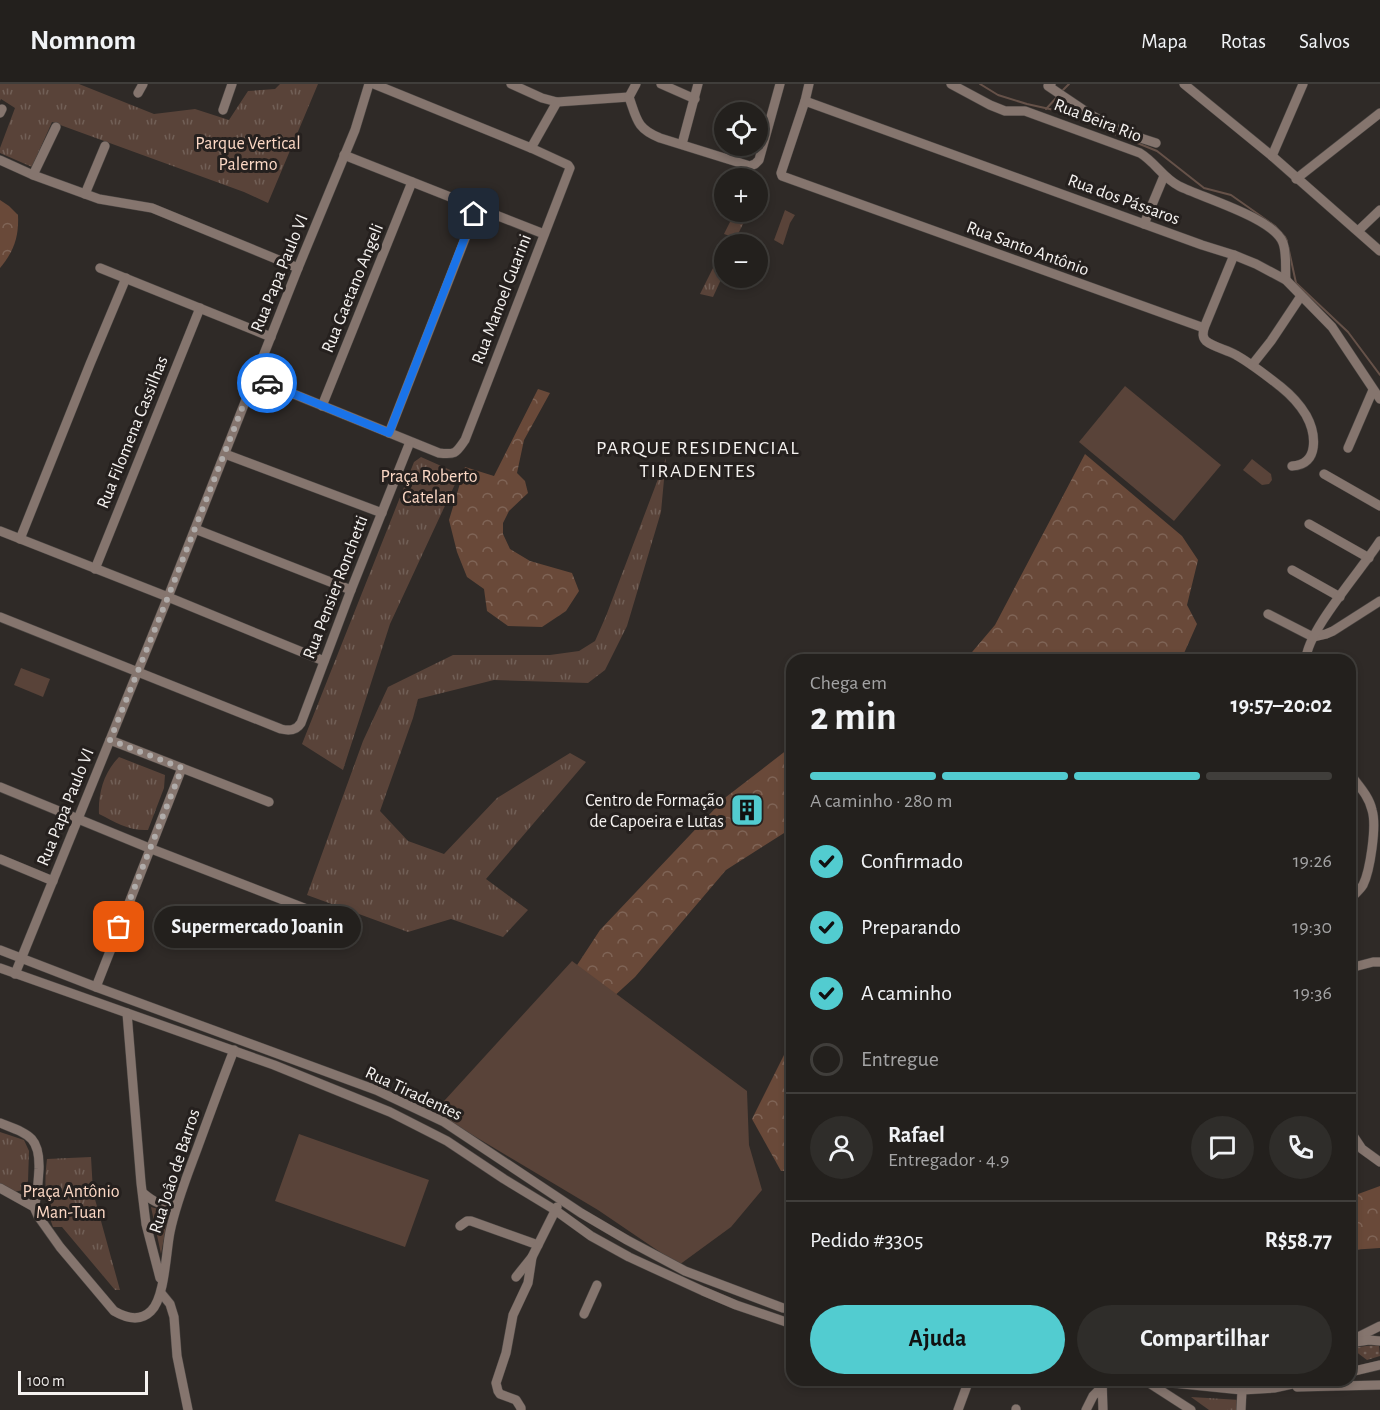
<!DOCTYPE html>
<html lang="pt">
<meta charset="utf-8">
<style>
body{margin:0;font-family:"Alegreya Sans",sans-serif;background:#2f2d2a;color:#f1f3f6;height:100vh;display:flex;flex-direction:column;font-size:22px;white-space:nowrap}
*{box-sizing:border-box;margin:0}
p{font-size:20px;color:#a3a3a4}
.icon{flex:none;width:33px;height:33px;fill:none;stroke:currentColor;stroke-width:2;stroke-linecap:round;stroke-linejoin:round}
.map{position:relative;flex:1;overflow:hidden}
.details{position:absolute;left:786px;top:570px;width:570px;height:732px;display:flex;flex-direction:column;background:#23201d;border-radius:18px;box-shadow:0 3px 9px #0003,0 0 0 2px #403e3b}
.details>*{flex:none}
.fabs{position:absolute;left:714px;top:18px;display:grid;gap:12px}
.fabs a{display:grid;place-items:center;width:54px;height:54px;border-radius:50%;background:#23201d;box-shadow:0 3px 9px #0003,0 0 0 2px #403e3b;font-size:30px}
.scale{position:absolute;left:18px;bottom:15px;width:130px;box-sizing:border-box;padding-left:6px;border:3px solid #f5f2f0;border-top:0;font-size:16px;line-height:21px;white-space:nowrap;color:#f5f2f0;-webkit-text-stroke:4px #25201e;paint-order:stroke}
.pin{position:absolute;display:grid;place-items:center;width:51px;height:51px;color:#fff;margin:-26px;border-radius:12px;box-shadow:0 3px 9px #0006}
.courier{position:absolute;display:grid;place-items:center;width:60px;height:60px;margin:-30px;border:4px solid #1a73e8;border-radius:50%;background:#fff;color:#222;box-shadow:0 2px 8px #0007}
.bubble{position:absolute;height:42px;border-radius:21px;background:#23201d;box-shadow:0 3px 9px #0003,0 0 0 2px #403e3b;font-size:20px;font-weight:600;line-height:42px;text-align:center}
.headline em{font-style:normal;font-weight:600}
.headline div{display:flex;flex-direction:column-reverse}
.headline{display:flex;align-items:center;justify-content:space-between;height:102px;padding:0 24px}
h1{font-size:39px;font-weight:600;line-height:45px}
.bar{display:grid;grid-template-columns:repeat(4,1fr);gap:9px 6px;align-content:center;height:72px;padding:0 24px}
.bar i{height:8px;border-radius:4px;background:#403e3b}
.bar .on{background:#52ccd0}
.bar p{grid-column:span 4}
.line{display:flex;align-items:center;gap:15px;padding:0 24px;border-top:2px solid #403e3b}
.line div{flex:1}
.round{display:grid;place-items:center;flex:none;width:63px;height:63px;border-radius:32px;background:#2f2d2a}
ol{padding:0 24px;list-style:none}
li{display:flex;align-items:center;gap:18px;height:66px}
li p{margin-inline-start:auto}
li .icon{padding:6px;border-radius:50%;background:#52ccd0;color:#111;stroke-width:4}
li:last-child{color:#a3a3a4}
li i{width:33px;height:33px;border:3px solid #403e3b;border-radius:50%}
.primary-button{display:flex;gap:12px;margin-top:auto;padding:12px 24px}
.primary-button a{flex:1;height:69px;border-radius:36px;background:#52ccd0;color:#111;font-size:24px;font-weight:600;line-height:69px;text-align:center}
.primary-button a+a{background:#2f2d2a;color:#f1f3f6}
header{display:flex;align-items:center;gap:36px;box-sizing:border-box;height:84px;padding:0 30px;background:#23201d;border-bottom:2px solid #403e3b}
header strong{font-size:28px}
nav{display:flex;gap:33px;margin-inline-start:auto;font-size:21px}
.map>svg:first-child{display:block}
.grass{fill:url(#grass-dots)}
.forest{fill:url(#forest-crowns)}
.park{fill:url(#park-tufts)}
.pitch{fill:#594339}
.lines{fill:none;stroke-linecap:round;stroke-linejoin:round}
.stream{stroke:#665249;stroke-width:2}
.minor-casing{stroke:#4b4643;stroke-width:10}
.minor{stroke:#85756e;stroke-width:9}
.done{stroke:#b0acaa;stroke-width:6;stroke-dasharray:0 10.8}
.route{stroke:#1a73e8;stroke-width:8}
.labels{text-anchor:middle;stroke-width:6;stroke-linejoin:round;paint-order:stroke}
.street-label{font-size:18px;fill:#f5f2f0;stroke:#25201e}
.park-label{font-size:18px;fill:#fcd8c5;stroke:#25201e}
.poi-label{font-size:18px;fill:#f5f2f0;stroke:#25201e;text-anchor:end}
.neighbourhood-label{font-size:20px;letter-spacing:1.5px;fill:#f5f2f0;stroke:#25201e}
</style>
<header>
<strong>Nomnom</strong>
<nav><a>Mapa</a><a>Rotas</a><a>Salvos</a></nav>
</header>
<div class="map">
<svg width="1380" height="1326" viewBox="0 0 1380 1326">
<defs>
<pattern id="grass-dots" width="8" height="8" patternUnits="userSpaceOnUse" patternTransform="scale(1.5)"><rect width="8" height="8" fill="#594339"/><path d="M2 2h.1M6 6h.1" fill="none" stroke="#715f56" stroke-width="1.8" stroke-linecap="round"/></pattern>
<pattern id="forest-crowns" width="20" height="18" patternUnits="userSpaceOnUse" patternTransform="scale(1.5)"><rect width="20" height="18" fill="#694939"/><path d="M2 6a3 3 0 1 1 6 0M12 15a3 3 0 1 1 6 0" fill="none" stroke="#7f6456"/></pattern>
<pattern id="park-tufts" width="24" height="20" patternUnits="userSpaceOnUse" patternTransform="scale(1.5)"><rect width="24" height="20" fill="#594339"/><path d="M3 7l-1-3M5 7V3M7 7l1-3M15 17l-1-3M17 17v-4M19 17l1-3" fill="none" stroke="#715f56"/></pattern>
</defs>
<rect width="100%" height="100%" fill="#2f2a27"/>
<polygon class="grass" points="1379,1261 1380,1272 1367,1276 1351,1264 1366,1262"/>
<g class="forest">
<path d="M0,116L9,122L18,131C19,153 14,167 0,184Z"/>
<polygon points="538,305 550,309 524,356 517,389 525,397 528,409 509,427 503,439 503,450 510,465 530,477 572,489 579,507 566,527 542,543 508,542 487,527 484,505 467,493 457,468 449,436 465,383 494,392"/>
<polygon points="1085,370 1182,452 1198,476 1187,521 1197,540 1181,576 964,576 967,574 995,541"/>
<polygon points="792,662 792,744 726,786 635,893 563,959 488,1017 600,846 726,713"/>
<polygon points="792,955 792,1087 781,1087 752,1035"/>
<polygon points="1380,1102 1380,1164 1350,1166 1350,1113"/>
</g>
<g class="park">
<polygon points="0,0 79,0 154,30 195,25 229,36 248,7 275,5 280,0 318,0 268,119 244,108 52,38 32,83 0,69 0,64 15,24 1,15 0,17"/>
<polygon points="735,128 749,128 736,154 724,150"/>
<polygon points="718,174 724,176 724,189 713,213 700,210"/>
<polygon points="421,373 457,389 456,398 390,540 343,686 302,660 414,378"/>
<polygon points="666,374 661,428 627,542 605,586 588,599 494,596 418,615 413,634 380,727 408,757 444,770 497,714 570,669 586,678 486,795 528,826 503,853 451,835 408,848 307,811 363,657 388,603 453,571 550,571 579,567 595,557 606,532"/>
<path d="M119,673L165,691L164,704L148,746C129,747 115,738 99,730C98,709 104,688 119,673Z"/>
<polygon points="0,1048 24,1056 29,1067 28,1097 23,1106 14,1108 0,1100"/>
<path d="M91,1073L93,1108L120,1206H115L62,1143H53C45,1121 44,1099 47,1075Z"/>
<polygon points="151,1123 169,1128 161,1170"/>
<polygon points="1191,1313 1240,1316 1239,1326 1209,1326"/>
</g>
<g class="pitch">
<polygon points="785,126 795,131 790,139 783,161 774,156"/>
<polygon points="1125,302 1221,381 1174,437 1079,358"/>
<polygon points="1252,375 1271,390 1272,396 1269,400 1262,401 1243,386"/>
<polygon points="21,584 50,595 43,613 14,601"/>
<polygon points="572,877 747,1007 749,1061 762,1106 731,1143 679,1181 598,1126 434,1028"/>
<polygon points="299,1050 429,1096 405,1163 275,1117"/>
</g>
<g class="lines">
<g class="stream">
<polyline points="980,0 998,11 1027,20 1054,26 1120,52"/>
<polyline points="1062,7 1069,0"/>
<polyline points="1046,25 1058,12"/>
<polyline points="1125,54 1157,67 1204,104 1231,111 1275,142 1285,153 1287,157"/>
<polyline points="1288,162 1296,199 1348,248 1380,291"/>
</g>
<defs>
<g id="minor">
<polyline points="511,0 542,14 557,18 629,13"/>
<path d="M636,0L629,13C637,36 637,45 660,54L750,82L755,80L759,76L780,0"/>
<polyline points="661,0 695,15"/>
<path d="M809,0L805,17L781,89L782,92L1204,244C1203,249 1202,253 1206,257C1213,263 1228,266 1236,271C1252,280 1267,292 1281,303C1291,311 1300,321 1306,331C1316,349 1320,381 1292,382"/>
<path d="M951,0L990,21L1005,27H1025L1140,69C1155,78 1163,94 1179,102C1203,114 1274,134 1283,159C1287,170 1285,185 1286,196"/>
<polyline points="1051,0 1048,2 1091,31 1122,48 1156,59"/>
<polyline points="1184,0 1272,72 1380,167"/>
<polyline points="138,9 143,0"/>
<polyline points="805,17 1202,161 1234,171 1256,180 1286,196 1332,243 1380,315"/>
<polyline points="223,26 232,0"/>
<polyline points="0,29 2,25"/>
<polyline points="682,60 698,0"/>
<polyline points="531,64 557,18"/>
<polyline points="344,71 544,150"/>
<polyline points="1272,72 1303,0"/>
<polyline points="0,76 33,91 99,115 152,124 298,184"/>
<polyline points="33,91 56,43"/>
<polyline points="1296,95 1380,29"/>
<polyline points="85,110 105,62"/>
<polyline points="1144,140 1164,92"/>
<polyline points="1358,147 1380,126"/>
<polyline points="100,184 271,253"/>
<polyline points="1204,244 1234,171"/>
<polyline points="1252,281 1271,257 1301,212"/>
<path d="M254,294L439,369C456,371 456,369 465,356L570,84L568,81L531,64L374,0"/>
<polyline points="322,322 412,98"/>
<polyline points="389,349 477,124"/>
<polyline points="1348,364 1373,306"/>
<polyline points="225,370 382,429"/>
<polyline points="1324,390 1380,422"/>
<polyline points="1309,440 1369,474"/>
<polyline points="195,445 351,506"/>
<polyline points="0,447 168,513 324,577"/>
<polyline points="20,455 90,280 126,194"/>
<polyline points="95,485 200,224"/>
<polyline points="1292,486 1340,513"/>
<polyline points="1268,530 1313,553"/>
<path d="M0,533L281,645C289,647 296,647 301,639L351,506L410,358"/>
<polyline points="1313,553 1326,550 1333,547 1380,517"/>
<path d="M1306,576C1306,548 1363,484 1380,457"/>
<polyline points="110,656 269,718"/>
<path d="M1350,690C1358,701 1369,712 1372,726C1377,742 1370,787 1363,801C1360,806 1354,811 1350,815"/>
<polyline points="0,703 149,764 322,831"/>
<polyline points="0,775 53,797"/>
<polyline points="0,866 96,903 376,1006 444,1038 581,1129 627,1156 685,1187 783,1224 792,1225"/>
<polyline points="0,884 274,981 390,1028 447,1057 504,1095 555,1126 591,1152 629,1173 703,1207 736,1221 792,1240"/>
<polyline points="1350,884 1373,878 1380,878"/>
<polyline points="15,890 168,513 298,184 355,46 369,0"/>
<polyline points="96,903 182,684"/>
<polyline points="127,929 141,1099 146,1140 160,1194"/>
<path d="M0,1039C28,1050 40,1052 39,1085C38,1098 38,1110 34,1123"/>
<polyline points="1350,1047 1362,1065 1380,1078"/>
<path d="M0,1104L34,1123L38,1132L60,1163L114,1227C126,1234 140,1238 151,1227C165,1214 166,1167 170,1148C176,1119 187,1092 197,1065C209,1032 221,999 234,966"/>
<path d="M143,1109C155,1119 160,1121 176,1121"/>
<polyline points="460,1142 467,1137 471,1137 538,1161"/>
<polyline points="516,1193 532,1173 557,1123"/>
<polyline points="161,1209 170,1220 174,1233 177,1272 188,1326"/>
<polyline points="584,1230 597,1201"/>
<polyline points="1350,1257 1380,1242"/>
<polyline points="1356,1258 1369,1256 1380,1257"/>
<polyline points="1350,1288 1380,1281"/>
<polyline points="1102,1296 1103,1326"/>
<polyline points="1143,1296 1242,1306 1274,1304 1311,1296"/>
<polyline points="1227,1296 1242,1306"/>
<polyline points="1146,1297 1191,1326"/>
<polyline points="1297,1303 1380,1301"/>
<polyline points="1242,1306 1244,1301 1261,1296"/>
<polyline points="521,1326 521,1324 516,1316 500,1310 498,1307 496,1299 506,1269 513,1231 528,1199 532,1173"/>
<polyline points="958,1326 969,1296"/>
<polyline points="1016,1326 1016,1325"/>
<polyline points="1086,1326 1093,1312 1102,1303"/>
<polyline points="1241,1326 1242,1306"/>
</g>
</defs>
<use href="#minor" class="minor-casing"/>
<use href="#minor" class="minor"/>
</g>
<g class="lines">
<polyline class="done" points="119,843 182,684 110,656 168,513 254,294 267,299"/>
<polyline class="route" points="267,299 389,349 474,130"/>
</g>
<defs>
<symbol id="building-square" viewBox="-11 -11 22 22"><rect x="-9" y="-9" width="18" height="18" rx="4" fill="#52ccd0" stroke="#25201e"/><path d="M-4-6H4V6H1V3H-1V6H-4ZM-2.5-4.3h1.7v1.8h-1.7ZM.8-4.3h1.7v1.8H.8ZM-2.5-1h1.7V.8h-1.7ZM.8-1h1.7V.8H.8Z" fill="#111"/></symbol>
</defs>
<g fill-rule="evenodd">
<use href="#building-square" x="728" y="707" width="38" height="38"/>
</g>
<g class="labels">
<g class="street-label">
<text transform="translate(1098 36) rotate(21)" y="6">Rua Beira Rio</text>
<text transform="translate(1124 115) rotate(20)" y="6">Rua dos Pássaros</text>
<text transform="translate(1028 164) rotate(20)" y="6">Rua Santo Antônio</text>
<text transform="translate(279 189) rotate(-68)" y="6">Rua Papa Paulo VI</text>
<text transform="translate(352 204) rotate(-68)" y="6">Rua Gaetano Angeli</text>
<text transform="translate(501 215) rotate(-69)" y="6">Rua Manoel Guarini</text>
<text transform="translate(132 348) rotate(-68)" y="6">Rua Filomena Cassilhas</text>
<text transform="translate(335 503) rotate(-69)" y="6">Rua Pensier Ronchetti</text>
<text transform="translate(65 723) rotate(-68)" y="6">Rua Papa Paulo VI</text>
<text transform="translate(414 1009) rotate(25)" y="6">Rua Tiradentes</text>
<text transform="translate(174 1087) rotate(-72)" y="6">Rua Joâo de Barros</text>
</g>
<g class="park-label">
<text x="248" y="65">Parque Vertical<tspan x="248" dy="21">Palermo</tspan></text>
<text x="429" y="398">Praça Roberto<tspan x="429" dy="21">Catelan</tspan></text>
<text x="71" y="1113">Praça Antônio<tspan x="71" dy="21">Man-Tuan</tspan></text>
</g>
<g class="poi-label">
<text x="724" y="722">Centro de Formação<tspan x="724" dy="21">de Capoeira e Lutas</tspan></text>
</g>
<g class="neighbourhood-label">
<text x="698" y="370">PARQUE RESIDENCIAL<tspan x="698" dy="23">TIRADENTES</tspan></text>
</g>
</g>
</svg>
<div class="fabs">
<a><svg class="icon" aria-label="locate" viewBox="0 0 24 24"><circle cx="12" cy="12" r="6"/><path d="M12 2v4M12 18v4M2 12h4M18 12h4"/></svg></a>
<a>+</a>
<a>−</a>
</div>
<div class="scale">100 m</div>
<div class="pin" style="left:119px;top:843px;background:#ea580c"><svg class="icon" aria-label="bag" viewBox="0 0 24 24"><path d="M5 8h14l-1 12H6zM9 8a3 3 0 0 1 6 0"/></svg></div>
<div class="pin" style="left:474px;top:130px;background:#1f2937"><svg class="icon" aria-label="home" viewBox="0 0 24 24"><path d="M3 11l9-7 9 7M6 9v11h12V9"/></svg></div>
<div class="courier" style="left:267px;top:299px"><svg class="icon" aria-label="car" viewBox="0 0 24 24"><path d="M5 17H2v-5l4-1 3-4h7l3 4 3 1v5h-3M9 17h6M6 11h13"/><circle cx="7" cy="17" r="2"/><circle cx="17" cy="17" r="2"/></svg></div>
<div class="bubble" style="left:154px;top:822px;width:207px">Supermercado Joanin</div>
<section class="details">
<div class="headline"><div><h1>2 min</h1><p>Chega em</p></div><em>19:57–20:02</em></div>
<div class="bar"><i class="on"></i><i class="on"></i><i class="on"></i><i></i><p>A caminho · 280 m</p></div>
<ol>
<li><svg class="icon" aria-label="check" viewBox="0 0 24 24"><path d="M5 12l5 5 9-10"/></svg>Confirmado<p>19:26</p></li>
<li><svg class="icon" aria-label="check" viewBox="0 0 24 24"><path d="M5 12l5 5 9-10"/></svg>Preparando<p>19:30</p></li>
<li><svg class="icon" aria-label="check" viewBox="0 0 24 24"><path d="M5 12l5 5 9-10"/></svg>A caminho<p>19:36</p></li>
<li><i></i>Entregue</li>
</ol>
<div class="line" style="height:108px"><a class="round"><svg class="icon" aria-label="person" viewBox="0 0 24 24"><circle cx="12" cy="8" r="4"/><path d="M4 21q1-7 8-7t8 7"/></svg></a><div><b>Rafael</b><p>Entregador · 4.9</p></div><a class="round"><svg class="icon" aria-label="chat" viewBox="0 0 24 24"><path d="M4 5h16v11H9l-5 4z"/></svg></a><a class="round"><svg class="icon" aria-label="phone" viewBox="0 0 24 24"><path d="M5 4h4l2 5-3 2q2 4 5 5l2-3 5 2v4C11 20 4 13 5 4z"/></svg></a></div>
<div class="line" style="height:78px"><div>Pedido #3305</div><b>R$58.77</b></div>
<div class="primary-button"><a>Ajuda</a><a>Compartilhar</a></div>
</section>
</div>
